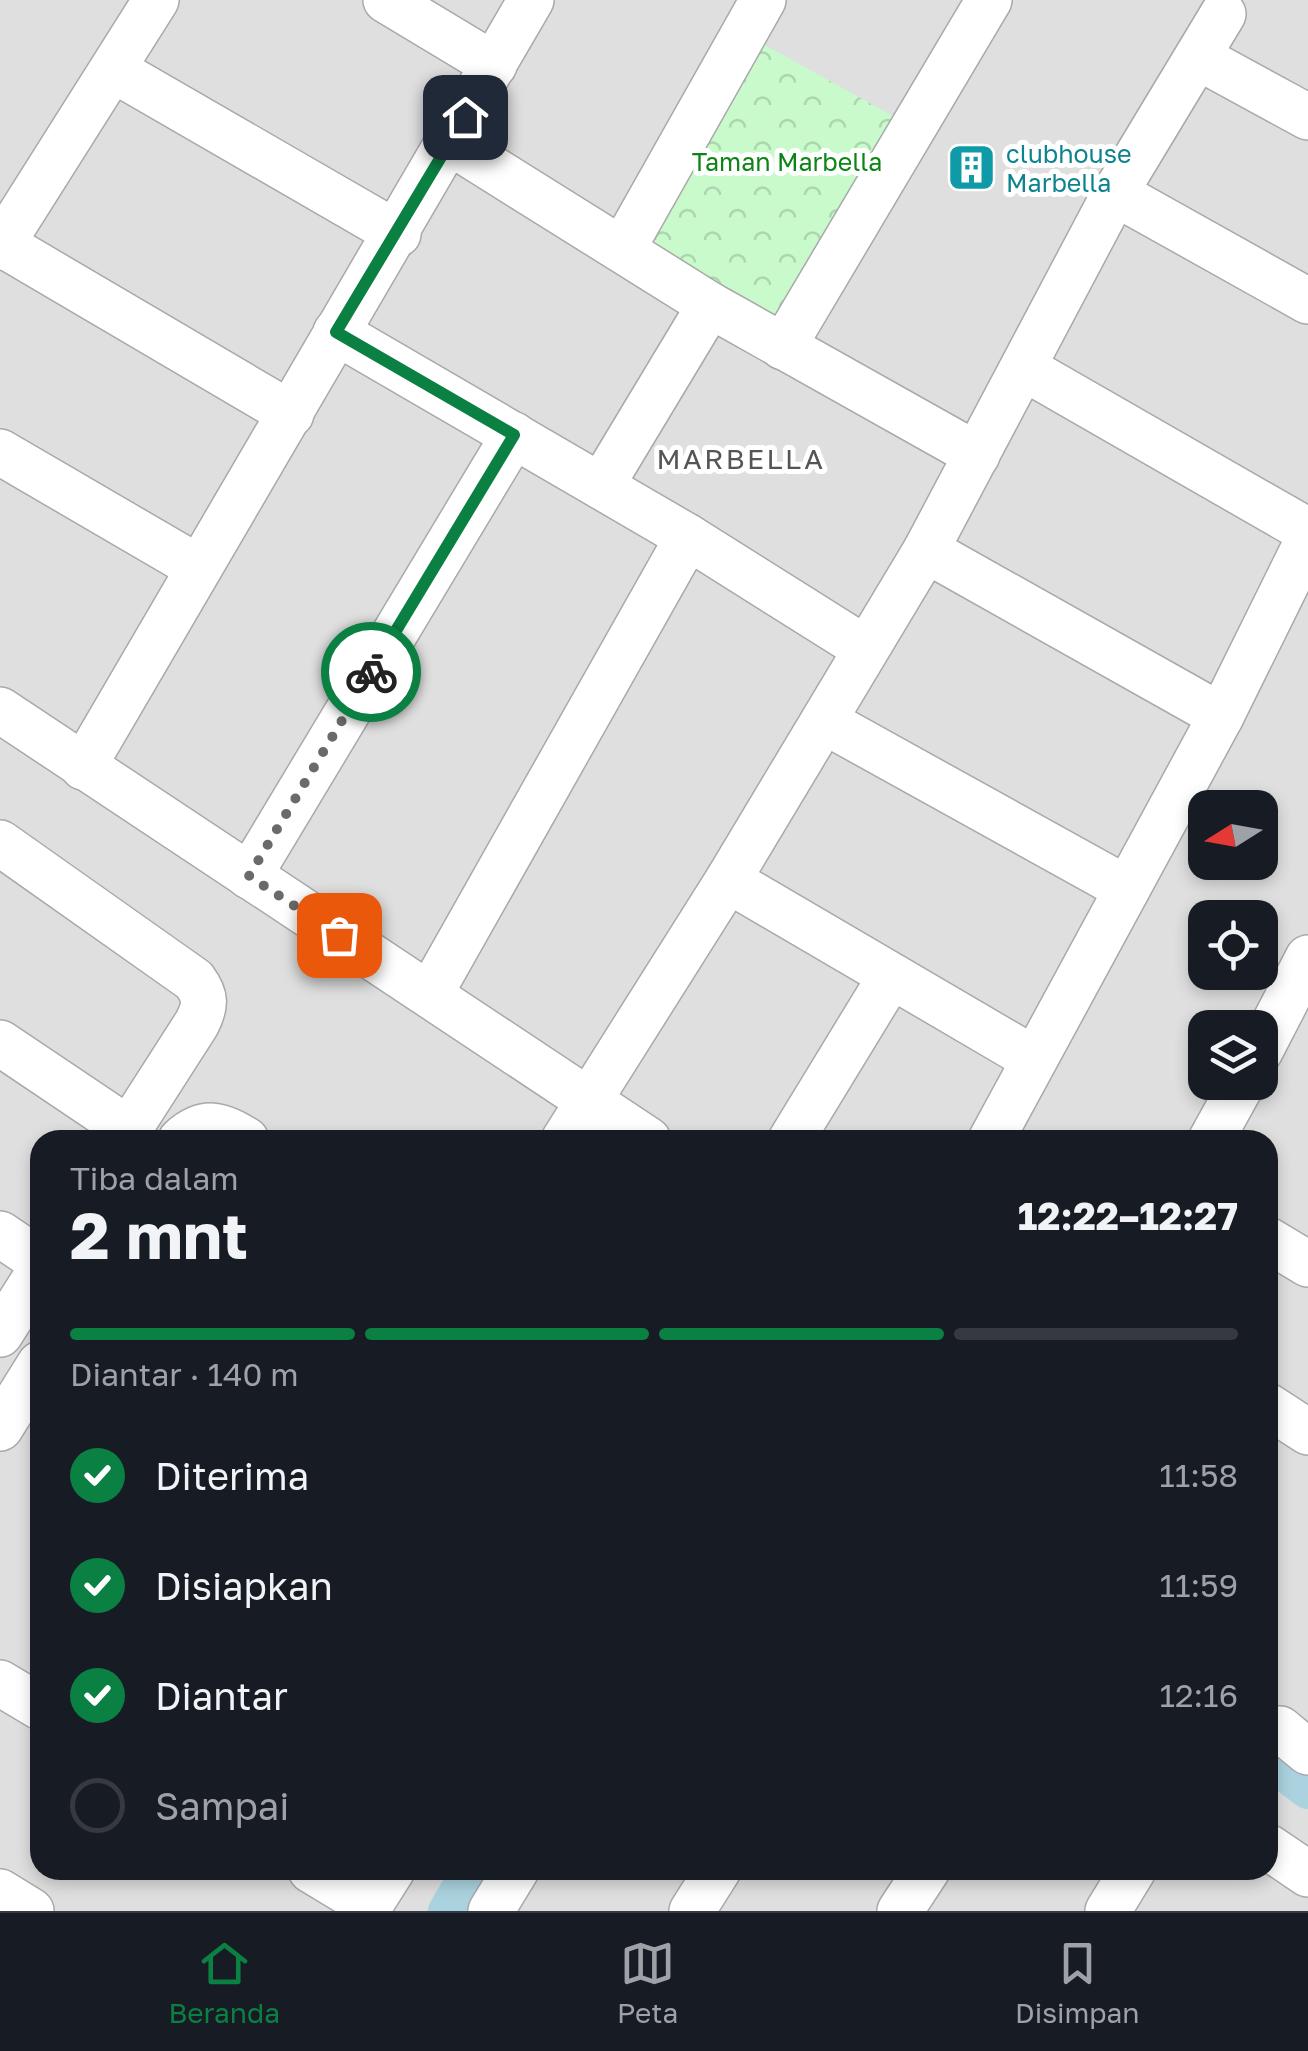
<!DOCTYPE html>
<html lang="id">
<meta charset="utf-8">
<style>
body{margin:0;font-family:"Golos Text",sans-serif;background:#20242c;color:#f1f3f6;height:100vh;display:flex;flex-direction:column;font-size:38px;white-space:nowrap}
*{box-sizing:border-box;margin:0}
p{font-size:32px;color:#9ea1a6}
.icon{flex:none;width:55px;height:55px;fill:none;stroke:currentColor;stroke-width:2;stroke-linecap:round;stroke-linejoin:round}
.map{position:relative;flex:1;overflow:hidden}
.sheet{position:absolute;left:30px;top:1130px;width:1248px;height:750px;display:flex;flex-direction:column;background:#171b24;border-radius:30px;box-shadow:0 5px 15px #0003}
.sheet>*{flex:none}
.needle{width:65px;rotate:259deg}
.controls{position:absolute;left:1188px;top:790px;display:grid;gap:20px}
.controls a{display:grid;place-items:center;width:90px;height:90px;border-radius:20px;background:#171b24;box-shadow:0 5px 15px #0003;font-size:50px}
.pin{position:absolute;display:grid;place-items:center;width:85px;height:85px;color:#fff;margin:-42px;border-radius:20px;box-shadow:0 5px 15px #0006}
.courier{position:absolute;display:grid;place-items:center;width:100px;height:100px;margin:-50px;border:8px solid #0b8043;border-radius:50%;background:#fff;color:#222;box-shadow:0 2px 12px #0007}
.headline em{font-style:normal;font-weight:700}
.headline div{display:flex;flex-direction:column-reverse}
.headline{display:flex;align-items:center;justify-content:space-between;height:170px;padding:0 40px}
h1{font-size:65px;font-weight:700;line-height:75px}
.bar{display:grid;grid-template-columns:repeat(4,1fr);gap:15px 10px;align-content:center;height:120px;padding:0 40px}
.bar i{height:12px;border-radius:8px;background:#363941}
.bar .current{background:#0b8043}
.bar p{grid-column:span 4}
ol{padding:0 40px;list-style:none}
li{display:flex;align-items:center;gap:30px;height:110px}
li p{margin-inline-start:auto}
li .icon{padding:10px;border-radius:50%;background:#0b8043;color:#fff;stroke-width:4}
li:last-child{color:#9ea1a6}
li i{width:55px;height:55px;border:5px solid #363941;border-radius:50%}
.menu{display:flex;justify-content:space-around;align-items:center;height:140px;border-top:2px solid #363941;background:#171b24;font-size:28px;color:#9ea1a6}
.menu a{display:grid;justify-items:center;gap:5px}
.menu .current{color:#0b8043}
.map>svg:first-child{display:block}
.residential{fill:#e0dfdf;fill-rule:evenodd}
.park{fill:url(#park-crowns)}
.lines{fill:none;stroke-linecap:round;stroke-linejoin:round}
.canal{stroke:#aad3df;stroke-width:38}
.minor-casing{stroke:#a9a9a9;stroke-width:48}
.minor{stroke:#fff;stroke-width:45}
.done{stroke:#6b6a68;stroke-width:10;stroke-dasharray:0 18}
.route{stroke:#0b8043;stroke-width:12}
.labels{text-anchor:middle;stroke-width:10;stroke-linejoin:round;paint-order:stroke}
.culture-label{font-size:25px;fill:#0d838f;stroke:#fff;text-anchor:start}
.park-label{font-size:25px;fill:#0c8416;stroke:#fff}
.neighbourhood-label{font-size:28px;letter-spacing:2.5px;fill:#555;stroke:#fff}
</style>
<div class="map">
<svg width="1308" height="1911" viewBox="0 0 1308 1911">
<defs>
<pattern id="park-crowns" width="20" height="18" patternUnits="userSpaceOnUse" patternTransform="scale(2.5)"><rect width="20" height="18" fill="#c8facc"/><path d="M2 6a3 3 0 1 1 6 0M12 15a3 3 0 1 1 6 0" fill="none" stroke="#acd6af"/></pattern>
</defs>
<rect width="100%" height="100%" fill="#f2efe9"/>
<path class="residential" d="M0,0H1308V1911H0ZM1205,808H1260V862H1205ZM1205,918H1260V972H1205ZM1205,1028H1260V1082H1205ZM40,1140H1268V1870H40Z"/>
<polygon class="park" points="763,44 902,121 779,329 650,247"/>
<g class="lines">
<g class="canal">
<polyline points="1268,1760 1308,1790"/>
<polyline points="447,1911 471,1870"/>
</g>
<defs>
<g id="minor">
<polyline points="386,0 494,65"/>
<polyline points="1198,57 1308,117"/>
<polyline points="114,70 398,234"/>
<polyline points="451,143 710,305 977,455"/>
<polyline points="1115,193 1308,301"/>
<polyline points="2,244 291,414"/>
<polyline points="0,247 156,0"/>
<polyline points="623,248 763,0"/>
<polyline points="336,332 688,537 866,649"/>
<polyline points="783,347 989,0"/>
<polyline points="1024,368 1308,531"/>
<polyline points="0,452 199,568"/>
<polyline points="601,486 710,305"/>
<polyline points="926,550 1221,716"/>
<polyline points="0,710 648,1140"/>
<polyline points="824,721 1127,889"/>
<polyline points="83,767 531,0"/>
<path d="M0,843L194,980C206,996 206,1005 197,1023L122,1140"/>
<polyline points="249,876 514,435"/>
<polyline points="728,880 1032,1058"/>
<polyline points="430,994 688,537"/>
<polyline points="0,1043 128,1129"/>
<polyline points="1260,1051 1308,958"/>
<path d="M181,1140C204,1119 221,1124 246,1140"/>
<polyline points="564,1140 728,880 926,550 1115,193 1223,14"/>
<polyline points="791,1140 891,976"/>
<polyline points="991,1140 1221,716 1308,540"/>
<polyline points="1211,1140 1243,1082"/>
<polyline points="0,1234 40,1261"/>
<polyline points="1268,1240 1308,1264"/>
<polyline points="0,1334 40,1271"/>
<polyline points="1268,1406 1308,1432"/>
<polyline points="0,1428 40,1364"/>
<polyline points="0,1683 40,1707"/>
<polyline points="1280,1729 1308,1752"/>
<polyline points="1268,1847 1308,1874"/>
<polyline points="311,1870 369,1905"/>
<polyline points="0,1892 31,1911"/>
<polyline points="366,1911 392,1870"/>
<polyline points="491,1911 516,1870"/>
<polyline points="692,1911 718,1870"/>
<polyline points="900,1911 927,1870"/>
<polyline points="1108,1911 1133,1870"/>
</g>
</defs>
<use href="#minor" class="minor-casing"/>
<use href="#minor" class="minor"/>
</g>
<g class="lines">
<polyline class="done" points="339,935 249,876 371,672"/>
<polyline class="route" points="371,672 514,435 336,332 465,117"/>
</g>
<defs>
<symbol id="building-square" viewBox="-11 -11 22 22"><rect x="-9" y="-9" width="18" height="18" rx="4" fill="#0f9aa8" stroke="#fff"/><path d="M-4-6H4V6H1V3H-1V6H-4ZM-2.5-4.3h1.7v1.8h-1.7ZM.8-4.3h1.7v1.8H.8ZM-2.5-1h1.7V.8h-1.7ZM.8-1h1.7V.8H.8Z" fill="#fff"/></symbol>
</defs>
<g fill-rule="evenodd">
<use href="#building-square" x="944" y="140" width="55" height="55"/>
</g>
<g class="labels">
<g class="culture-label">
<text x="1006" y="163">clubhouse<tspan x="1006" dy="29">Marbella</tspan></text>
</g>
<g class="park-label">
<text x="787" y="171">Taman Marbella</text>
</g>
<g class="neighbourhood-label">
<text x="741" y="469">MARBELLA</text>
</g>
</g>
</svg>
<div class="controls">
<a><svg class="needle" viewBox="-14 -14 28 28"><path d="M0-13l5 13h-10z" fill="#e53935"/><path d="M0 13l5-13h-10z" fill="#9ea1a6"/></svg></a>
<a><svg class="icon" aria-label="locate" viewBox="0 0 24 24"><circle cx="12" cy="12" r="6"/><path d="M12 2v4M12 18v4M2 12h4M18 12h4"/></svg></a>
<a><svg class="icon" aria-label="layers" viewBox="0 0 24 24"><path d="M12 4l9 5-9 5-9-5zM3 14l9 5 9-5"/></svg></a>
</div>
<div class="pin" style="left:339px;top:935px;background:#ea580c"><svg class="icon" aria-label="bag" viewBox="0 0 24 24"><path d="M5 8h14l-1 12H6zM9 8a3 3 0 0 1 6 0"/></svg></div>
<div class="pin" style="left:465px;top:117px;background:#1f2937"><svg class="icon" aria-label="home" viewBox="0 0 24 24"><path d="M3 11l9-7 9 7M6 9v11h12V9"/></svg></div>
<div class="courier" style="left:371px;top:672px"><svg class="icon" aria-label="bike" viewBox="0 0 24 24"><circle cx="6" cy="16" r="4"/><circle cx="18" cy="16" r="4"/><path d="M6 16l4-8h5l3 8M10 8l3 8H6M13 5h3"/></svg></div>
<section class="sheet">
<div class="headline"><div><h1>2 mnt</h1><p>Tiba dalam</p></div><em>12:22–12:27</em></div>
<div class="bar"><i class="current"></i><i class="current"></i><i class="current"></i><i></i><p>Diantar · 140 m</p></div>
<ol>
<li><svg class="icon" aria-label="check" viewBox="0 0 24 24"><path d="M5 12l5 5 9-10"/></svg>Diterima<p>11:58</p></li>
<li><svg class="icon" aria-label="check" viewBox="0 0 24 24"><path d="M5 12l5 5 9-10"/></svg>Disiapkan<p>11:59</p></li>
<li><svg class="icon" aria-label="check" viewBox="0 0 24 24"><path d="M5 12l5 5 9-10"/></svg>Diantar<p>12:16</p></li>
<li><i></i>Sampai</li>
</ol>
</section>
</div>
<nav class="menu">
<a class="current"><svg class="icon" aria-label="home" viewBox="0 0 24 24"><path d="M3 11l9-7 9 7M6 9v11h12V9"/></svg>Beranda</a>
<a><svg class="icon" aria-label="map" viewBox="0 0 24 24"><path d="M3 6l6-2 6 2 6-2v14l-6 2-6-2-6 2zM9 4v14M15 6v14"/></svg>Peta</a>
<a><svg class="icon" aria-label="saved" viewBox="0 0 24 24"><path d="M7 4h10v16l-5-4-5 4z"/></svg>Disimpan</a>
</nav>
